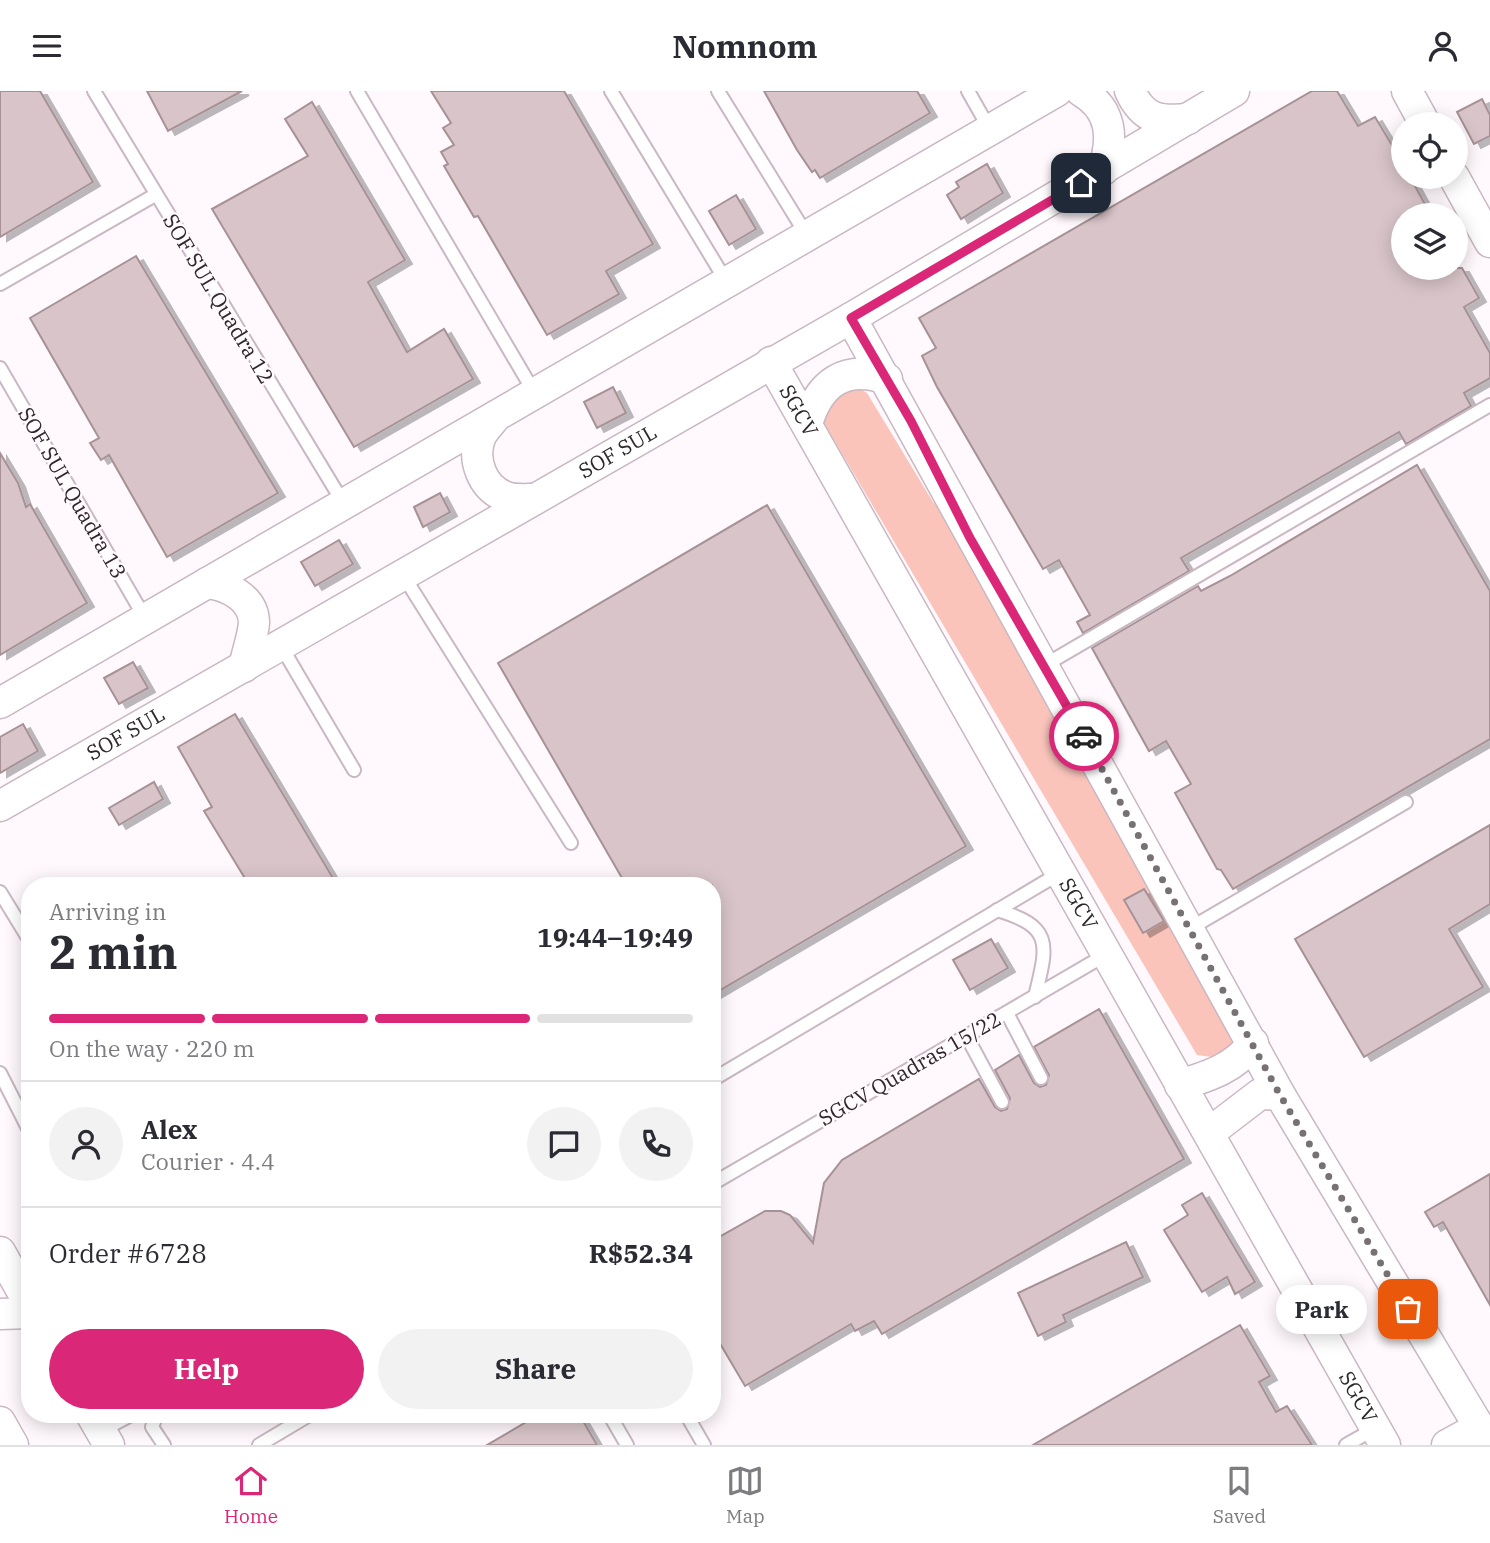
<!DOCTYPE html>
<meta charset="utf-8">
<style>
body{margin:0;font-family:"IBM Plex Serif",serif;background:#f2f2f3;color:#2b2b33;height:100vh;display:flex;flex-direction:column;font-size:26px;white-space:nowrap}
*{box-sizing:border-box;margin:0}
p{font-size:23px;color:#7c7c81}
.icon{flex:none;width:38px;height:38px;fill:none;stroke:currentColor;stroke-width:2;stroke-linecap:round;stroke-linejoin:round}
.map{position:relative;flex:1;overflow:hidden}
.details{position:absolute;left:21px;top:786px;width:700px;height:546px;display:flex;flex-direction:column;background:#fff;border-radius:28px;box-shadow:0 4px 18px #0003}
.details>*{flex:none}
.buttons{position:absolute;left:1391px;top:21px;display:grid;gap:14px}
.buttons a{display:grid;place-items:center;width:77px;height:77px;border-radius:50%;background:#fff;box-shadow:0 4px 18px #0003;font-size:35px}
.pin{position:absolute;display:grid;place-items:center;width:60px;height:60px;color:#fff;margin:-30px;border-radius:14px;box-shadow:0 4px 10px #0006}
.courier{position:absolute;display:grid;place-items:center;width:70px;height:70px;margin:-35px;border:5px solid #db2777;border-radius:50%;background:#fff;color:#222;box-shadow:0 2px 9px #0007}
.bubble{position:absolute;height:49px;border-radius:24px;background:#fff;box-shadow:0 4px 18px #0003;font-size:23px;font-weight:700;line-height:49px;text-align:center}
.head em{font-style:normal;font-weight:700}
.head div{display:flex;flex-direction:column-reverse}
.head{display:flex;align-items:center;justify-content:space-between;height:119px;padding:0 28px}
h1{font-size:46px;font-weight:700;line-height:52px}
.bar{display:grid;grid-template-columns:repeat(4,1fr);gap:10px 7px;align-content:center;height:84px;padding:0 28px}
.bar i{height:9px;border-radius:5px;background:#e1e1e2}
.bar .selected{background:#db2777}
.bar p{grid-column:span 4}
.line{display:flex;align-items:center;gap:18px;padding:0 28px;border-top:2px solid #e1e1e2}
.line div{flex:1}
.round{display:grid;place-items:center;flex:none;width:74px;height:74px;border-radius:37px;background:#f2f2f3}
.primary-button{display:flex;gap:14px;margin-top:auto;padding:14px 28px}
.primary-button a{flex:1;height:80px;border-radius:42px;background:#db2777;color:#fff;font-size:28px;font-weight:700;line-height:80px;text-align:center}
.primary-button a+a{background:#f2f2f3;color:#2b2b33}
header{display:flex;justify-content:space-between;align-items:center;height:91px;padding:0 28px;background:#fff;font-size:32px;font-weight:700}
.menu{display:flex;justify-content:space-around;align-items:center;height:98px;border-top:2px solid #e1e1e2;background:#fff;font-size:19px;color:#7c7c81}
.menu a{display:grid;justify-items:center;gap:4px}
.menu .selected{color:#db2777}
.map>svg:first-child{display:block}
.green{fill:#fac4bb}
.building{fill:#d9c5c9;stroke:#a69296;stroke-width:2;filter:url(#shadow)}
.lines{fill:none;stroke-linecap:round;stroke-linejoin:round}
.service-casing{stroke:#c9b8c3;stroke-width:16}
.tertiary-casing{stroke:#c9b8c3;stroke-width:33}
.service{stroke:#fff;stroke-width:12}
.tertiary{stroke:#fff;stroke-width:30}
.done{stroke:#777175;stroke-width:7;stroke-dasharray:0 12.6}
.route{stroke:#db2777;stroke-width:9}
.labels{text-anchor:middle;stroke-width:5;stroke-linejoin:round;paint-order:stroke}
.street-label{font-size:21px;fill:#2e282c;stroke:#fff8fc}
</style>
<header><svg class="icon" aria-label="menu" viewBox="0 0 24 24"><path d="M4 6h16M4 12h16M4 18h16"/></svg>Nomnom<svg class="icon" aria-label="person" viewBox="0 0 24 24"><circle cx="12" cy="8" r="4"/><path d="M4 21q1-7 8-7t8 7"/></svg></header>
<div class="map">
<svg width="1490" height="1354" viewBox="0 0 1490 1354">
<defs>
<filter id="shadow"><feDropShadow dx="7" dy="4" stdDeviation="0" flood-color="#0004"/></filter>
</defs>
<rect width="100%" height="100%" fill="#fff8fc"/>
<polygon class="green" points="859,297 867,302 933,411 966,448 1084,650 1065,649 1242,949 1219,967 1197,964 821,327 831,301"/>
<g class="building">
<polygon points="0,0 40,0 93,91 0,146"/>
<polygon points="147,0 242,0 168,40"/>
<polygon points="431,0 564,0 653,153 606,180 619,203 547,244 478,125 474,126 444,75 448,73 441,61 454,54 443,37 451,32"/>
<polygon points="764,0 917,0 930,22 820,87 815,79 812,81 797,59"/>
<polygon points="1312,0 1337,0 1358,35 1375,26 1404,74 1404,86 1410,86 1431,124 1404,124 1404,177 1462,177 1479,207 1464,216 1490,262 1490,287 1464,302 1471,315 1406,353 1399,341 1247,429 1181,467 1189,480 1083,542 1077,531 1090,524 1059,469 1043,478 937,296 922,265 936,257 919,227"/>
<polygon points="1482,8 1490,24 1490,45 1474,53 1457,21"/>
<polygon points="312,11 405,169 368,191 407,261 444,238 473,288 354,356 212,118 308,65 285,28"/>
<polygon points="987,73 1003,102 961,128 947,104 959,96 956,91"/>
<polygon points="736,104 756,138 729,154 709,120"/>
<polygon points="136,165 278,402 167,466 109,364 101,369 90,352 99,347 30,227"/>
<polygon points="613,296 626,322 597,337 584,311"/>
<polygon points="0,362 18,392 26,416 30,413 87,512 0,564"/>
<polygon points="1417,374 1490,500 1490,648 1233,798 1221,779 1217,778 1175,702 1191,693 1166,650 1149,660 1092,557 1198,495 1201,500 1230,485"/>
<polygon points="440,402 450,421 423,436 414,416"/>
<polygon points="767,414 966,755 712,904 712,794 626,794 498,572"/>
<polygon points="339,449 353,473 315,495 301,471"/>
<polygon points="133,571 148,597 119,613 104,587"/>
<polygon points="235,623 293,720 337,794 249,794 204,720 212,716 178,656"/>
<polygon points="23,633 38,660 0,682 0,646"/>
<polygon points="154,691 163,708 119,734 109,717"/>
<polygon points="1490,734 1490,813 1449,838 1483,896 1364,966 1295,848"/>
<polygon points="1144,798 1164,830 1143,842 1124,809"/>
<polygon points="991,848 1008,877 970,899 953,869"/>
<polygon points="1099,918 1184,1068 882,1243 874,1230 855,1240 851,1233 745,1295 712,1239 712,1150 765,1120 781,1120 790,1124 813,1152 824,1092 842,1069 979,988 995,1016 1001,1020 1007,1018 1010,1007 995,979 1019,964 1034,992 1040,996 1046,994 1049,984 1034,956"/>
<polygon points="1490,1083 1490,1214 1443,1131 1434,1136 1425,1121"/>
<polygon points="1202,1102 1255,1191 1235,1203 1227,1186 1202,1201 1164,1139 1188,1124 1182,1114"/>
<polygon points="1126,1151 1143,1186 1063,1224 1066,1231 1038,1245 1018,1202"/>
<polygon points="1240,1234 1270,1285 1259,1291 1276,1321 1287,1315 1312,1354 1033,1354"/>
<polygon points="540,1323 579,1323 597,1354 487,1354"/>
</g>
<g class="lines">
<defs>
<g id="service">
<polyline points="94,0 344,413"/>
<polyline points="357,0 534,301"/>
<polyline points="611,0 726,190"/>
<polyline points="718,0 806,143"/>
<polyline points="968,0 989,37"/>
<polyline points="0,193 155,104"/>
<polyline points="0,277 145,527"/>
<polyline points="403,484 571,752"/>
<polyline points="281,555 354,679"/>
<polyline points="1045,574 1490,314"/>
<polyline points="0,801 30,850"/>
<path d="M997,819C1055,836 1047,855 1035,906"/>
<polyline points="1189,838 1406,711"/>
<polyline points="1007,922 1041,987"/>
<polyline points="967,946 1002,1011"/>
<polyline points="0,982 30,1041"/>
<polyline points="712,989 1060,782"/>
<polyline points="712,1093 1107,863"/>
<polyline points="157,1323 152,1336 164,1354"/>
<polyline points="609,1323 627,1354"/>
<polyline points="686,1323 704,1354"/>
<polyline points="101,1340 133,1323"/>
<polyline points="259,1354 311,1323"/>
<polyline points="1346,1354 1376,1337"/>
</g>
<g id="tertiary">
<path d="M1081,0C1112,18 1114,47 1103,79"/>
<path d="M1130,0C1143,28 1159,31 1188,28"/>
<polyline points="1407,0 1425,33"/>
<polyline points="1454,86 1490,151"/>
<polyline points="851,227 1280,1004 1490,1354"/>
<path id="s1" d="M771,271L1385,1354"/>
<path d="M496,325C491,332 483,339 480,347C472,369 482,397 506,406C514,409 525,408 533,408"/>
<path d="M807,333C819,292 845,273 887,288"/>
<path d="M207,492C227,494 254,507 254,532C253,545 247,562 244,576"/>
<polyline points="0,612 1057,0"/>
<path id="s2" d="M0,715L851,227L1234,0"/>
<path d="M1180,994C1209,985 1235,977 1253,952"/>
<polyline points="1209,1042 1260,1003 1280,1004"/>
<polyline points="0,1161 30,1214"/>
<polyline points="0,1223 30,1222"/>
<polyline points="91,1323 109,1354"/>
<polyline points="0,1331 13,1354"/>
<polyline points="1447,1354 1480,1336"/>
</g>
</defs>
<use href="#service" class="service-casing"/>
<use href="#tertiary" class="tertiary-casing"/>
<use href="#service" class="service"/>
<use href="#tertiary" class="tertiary"/>
</g>
<g class="lines">
<polyline class="done" points="1084,645 1280,1004 1408,1218"/>
<polyline class="route" points="1081,92 851,227 911,330 970,447 1084,645"/>
</g>
<g class="labels">
<g class="street-label">
<text transform="translate(218 208) rotate(59)" y="7">SOF SUL Quadra 12</text>
<text dy="7" stroke="none"><textPath href="#s1" startOffset="56">SGCV</textPath></text>
<text dy="7" stroke="none"><textPath href="#s2" startOffset="712">SOF SUL</textPath></text>
<text transform="translate(72 402) rotate(60)" y="7">SOF SUL Quadra 13</text>
<text dy="7" stroke="none"><textPath href="#s2" startOffset="145">SOF SUL</textPath></text>
<text dy="7" stroke="none"><textPath href="#s1" startOffset="623">SGCV</textPath></text>
<text transform="translate(910 978) rotate(-30)" y="7">SGCV Quadras 15/22</text>
<text dy="7" stroke="none"><textPath href="#s1" startOffset="1190">SGCV</textPath></text>
</g>
</g>
</svg>
<div class="buttons">
<a><svg class="icon" aria-label="locate" viewBox="0 0 24 24"><circle cx="12" cy="12" r="6"/><path d="M12 2v4M12 18v4M2 12h4M18 12h4"/></svg></a>
<a><svg class="icon" aria-label="layers" viewBox="0 0 24 24"><path d="M12 4l9 5-9 5-9-5zM3 14l9 5 9-5"/></svg></a>
</div>
<div class="pin" style="left:1408px;top:1218px;background:#ea580c"><svg class="icon" aria-label="bag" viewBox="0 0 24 24"><path d="M5 8h14l-1 12H6zM9 8a3 3 0 0 1 6 0"/></svg></div>
<div class="pin" style="left:1081px;top:92px;background:#1f2937"><svg class="icon" aria-label="home" viewBox="0 0 24 24"><path d="M3 11l9-7 9 7M6 9v11h12V9"/></svg></div>
<div class="courier" style="left:1084px;top:645px"><svg class="icon" aria-label="car" viewBox="0 0 24 24"><path d="M5 17H2v-5l4-1 3-4h7l3 4 3 1v5h-3M9 17h6M6 11h13"/><circle cx="7" cy="17" r="2"/><circle cx="17" cy="17" r="2"/></svg></div>
<div class="bubble" style="left:1276px;top:1194px;width:91px">Park</div>
<section class="details">
<div class="head"><div><h1>2 min</h1><p>Arriving in</p></div><em>19:44–19:49</em></div>
<div class="bar"><i class="selected"></i><i class="selected"></i><i class="selected"></i><i></i><p>On the way · 220 m</p></div>
<div class="line" style="height:126px"><a class="round"><svg class="icon" aria-label="person" viewBox="0 0 24 24"><circle cx="12" cy="8" r="4"/><path d="M4 21q1-7 8-7t8 7"/></svg></a><div><b>Alex</b><p>Courier · 4.4</p></div><a class="round"><svg class="icon" aria-label="chat" viewBox="0 0 24 24"><path d="M4 5h16v11H9l-5 4z"/></svg></a><a class="round"><svg class="icon" aria-label="phone" viewBox="0 0 24 24"><path d="M5 4h4l2 5-3 2q2 4 5 5l2-3 5 2v4C11 20 4 13 5 4z"/></svg></a></div>
<div class="line" style="height:91px"><div>Order #6728</div><b>R$52.34</b></div>
<div class="primary-button"><a>Help</a><a>Share</a></div>
</section>
</div>
<nav class="menu">
<a class="selected"><svg class="icon" aria-label="home" viewBox="0 0 24 24"><path d="M3 11l9-7 9 7M6 9v11h12V9"/></svg>Home</a>
<a><svg class="icon" aria-label="map" viewBox="0 0 24 24"><path d="M3 6l6-2 6 2 6-2v14l-6 2-6-2-6 2zM9 4v14M15 6v14"/></svg>Map</a>
<a><svg class="icon" aria-label="saved" viewBox="0 0 24 24"><path d="M7 4h10v16l-5-4-5 4z"/></svg>Saved</a>
</nav>
